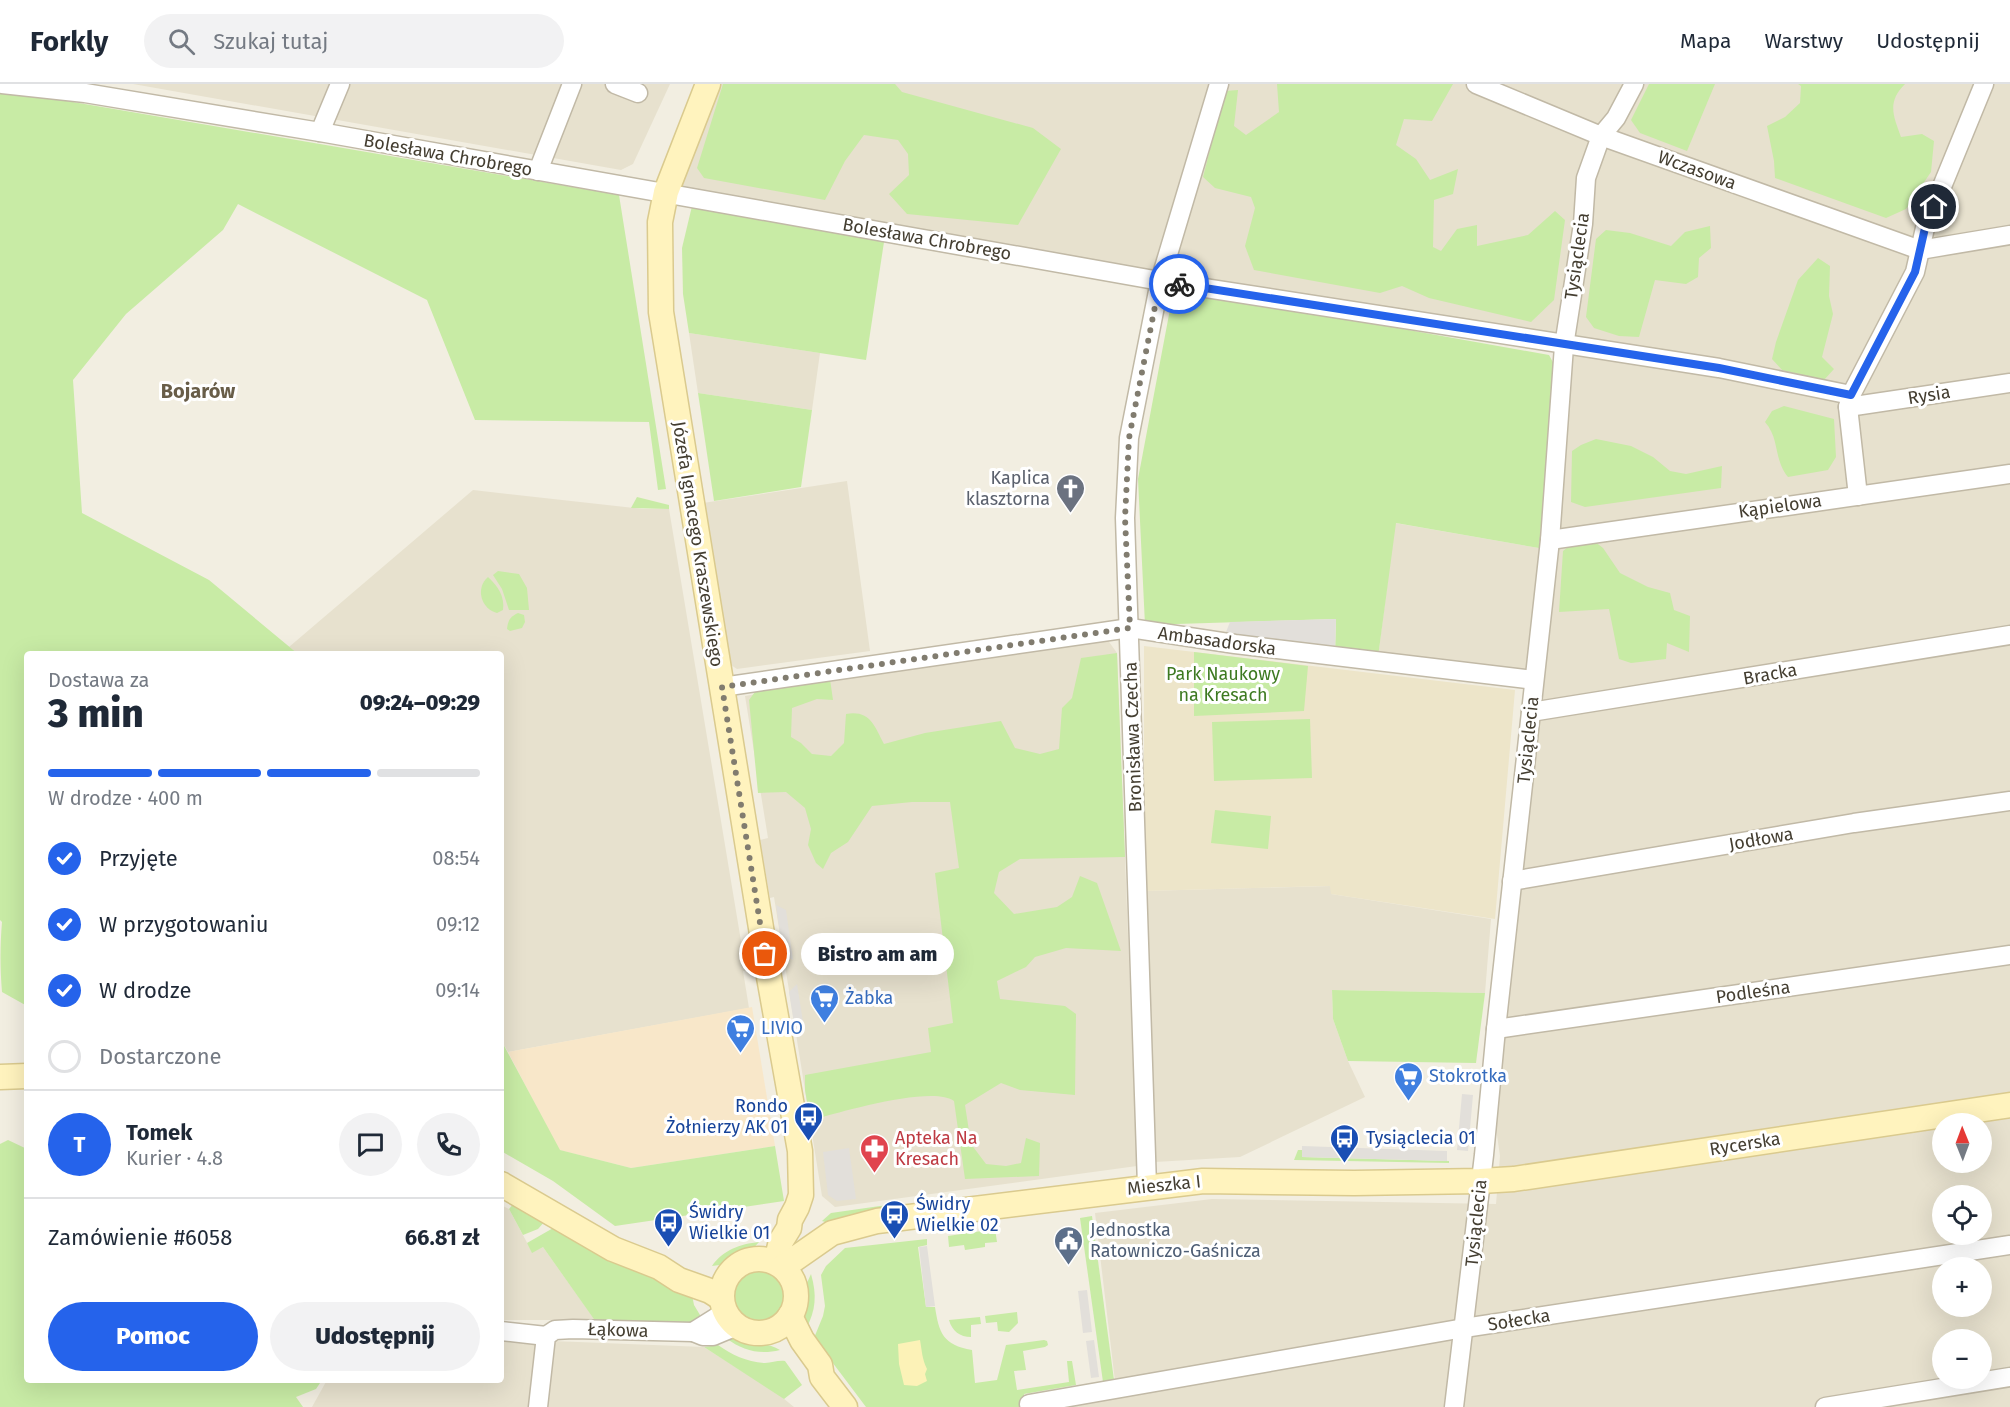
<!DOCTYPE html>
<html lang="pl">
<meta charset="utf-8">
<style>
body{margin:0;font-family:"Fira Sans",sans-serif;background:#f2f2f3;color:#1f2937;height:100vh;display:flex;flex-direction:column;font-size:22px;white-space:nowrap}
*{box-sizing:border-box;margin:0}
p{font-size:20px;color:#747a83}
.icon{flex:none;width:33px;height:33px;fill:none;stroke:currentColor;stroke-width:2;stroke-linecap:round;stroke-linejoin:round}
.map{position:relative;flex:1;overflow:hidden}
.drawer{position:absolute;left:24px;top:567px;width:480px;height:732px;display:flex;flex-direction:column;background:#fff;border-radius:6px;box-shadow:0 6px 24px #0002}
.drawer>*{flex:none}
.needle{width:39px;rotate:359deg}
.fabs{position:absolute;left:1932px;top:1029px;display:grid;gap:12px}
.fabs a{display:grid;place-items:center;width:60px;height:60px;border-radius:50%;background:#fff;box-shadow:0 6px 24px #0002;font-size:30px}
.pin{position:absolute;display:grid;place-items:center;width:51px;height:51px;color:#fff;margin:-26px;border:3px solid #fff;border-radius:50%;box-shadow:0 2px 6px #0007}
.courier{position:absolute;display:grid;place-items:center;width:60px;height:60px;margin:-30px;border:4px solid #2563eb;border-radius:50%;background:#fff;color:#222;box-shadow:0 2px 8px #0007}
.bubble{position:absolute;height:42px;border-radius:21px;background:#fff;box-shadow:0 6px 24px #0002;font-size:20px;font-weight:800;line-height:42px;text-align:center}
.overview em{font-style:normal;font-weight:800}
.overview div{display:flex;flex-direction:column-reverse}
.overview{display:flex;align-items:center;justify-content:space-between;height:102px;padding:0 24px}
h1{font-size:39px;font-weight:800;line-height:45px}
.bar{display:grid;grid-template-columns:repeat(4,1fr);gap:9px 6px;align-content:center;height:72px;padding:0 24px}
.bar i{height:8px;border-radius:4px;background:#e0e1e3}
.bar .on{background:#2563eb}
.bar p{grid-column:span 4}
.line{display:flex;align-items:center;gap:15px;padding:0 24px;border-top:2px solid #e0e1e3}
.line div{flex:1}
.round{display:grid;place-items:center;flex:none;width:63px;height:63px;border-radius:32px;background:#f2f2f3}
ol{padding:0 24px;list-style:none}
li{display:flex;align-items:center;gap:18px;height:66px}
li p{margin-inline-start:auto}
li .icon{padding:6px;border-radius:50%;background:#2563eb;color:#fff;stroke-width:4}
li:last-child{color:#747a83}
li i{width:33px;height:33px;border:3px solid #e0e1e3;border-radius:50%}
.cta{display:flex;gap:12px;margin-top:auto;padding:12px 24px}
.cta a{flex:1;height:69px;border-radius:36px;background:#2563eb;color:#fff;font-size:24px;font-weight:800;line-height:69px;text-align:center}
.cta a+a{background:#f2f2f3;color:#1f2937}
header{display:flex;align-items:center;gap:36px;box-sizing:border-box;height:84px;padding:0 30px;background:#fff;border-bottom:2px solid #e0e1e3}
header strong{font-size:28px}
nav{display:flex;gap:33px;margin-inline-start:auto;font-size:21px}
.search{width:420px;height:54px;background:#f2f2f3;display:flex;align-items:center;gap:15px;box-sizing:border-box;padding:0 21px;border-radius:33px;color:#747a83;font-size:22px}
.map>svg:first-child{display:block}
.residential{fill:#e7e1ce;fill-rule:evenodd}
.commercial{fill:#f8e7c9}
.education{fill:#ede5c9}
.green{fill:#c8eba5}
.sand{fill:#fcf2b7}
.parking{fill:#e2dfda}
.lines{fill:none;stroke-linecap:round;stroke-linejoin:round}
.street-casing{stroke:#c1b9a6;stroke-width:21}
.secondary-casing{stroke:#daca8e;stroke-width:27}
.street{stroke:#fff;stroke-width:18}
.secondary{stroke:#fff3be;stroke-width:24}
.done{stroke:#817c6f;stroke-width:6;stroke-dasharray:0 10.8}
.route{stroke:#2563eb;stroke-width:8}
.labels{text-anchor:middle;stroke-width:6;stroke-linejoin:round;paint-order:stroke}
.street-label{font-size:18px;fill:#443e31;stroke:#fff}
.worship-label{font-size:18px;fill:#5b616d;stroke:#fff;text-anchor:end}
.park-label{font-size:18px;fill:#3d7a21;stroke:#fff}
.shop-label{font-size:18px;fill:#366cbe;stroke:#fff;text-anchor:start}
.transit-label{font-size:18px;fill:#164399;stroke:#fff;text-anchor:start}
.health-label{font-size:18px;fill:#be3a42;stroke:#fff;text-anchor:start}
.service-label{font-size:18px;fill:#4e5e75;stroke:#fff;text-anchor:start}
.neighbourhood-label{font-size:20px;font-weight:bold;fill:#685d48;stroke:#fff}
</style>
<header>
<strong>Forkly</strong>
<div class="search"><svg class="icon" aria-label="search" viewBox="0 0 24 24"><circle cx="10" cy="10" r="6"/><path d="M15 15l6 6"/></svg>Szukaj tutaj</div>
<nav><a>Mapa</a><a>Warstwy</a><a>Udostępnij</a></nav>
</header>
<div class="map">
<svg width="2010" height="1323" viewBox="0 0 2010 1323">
<rect width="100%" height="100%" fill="#f2eee1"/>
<g class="residential">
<polygon points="133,0 670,0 633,80 621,86"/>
<path d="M708,0H2010V1323H944L1115,1297L1095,1129L1212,1115L1496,1120L1500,1072L1490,1002L1564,262L666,108ZM1942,1040H1982V1078H1942ZM1942,1112H1982V1150H1942ZM1942,1184H1982V1222H1942ZM1942,1256H1982V1294H1942Z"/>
<polygon points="689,249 820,269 812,326 698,309"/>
<polygon points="847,397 870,567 737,585 728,579 703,419"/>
<polygon points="473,406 643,425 669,425 746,887 743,887 749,924 508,968 501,956 501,570 298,570 289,563"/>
<polygon points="1395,439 1539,464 1526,587 1378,573"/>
<polygon points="1107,555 1117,569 1137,1082 835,1123 822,1112 774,813 770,814 760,756 768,754 745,612 848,594"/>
<polygon points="1331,802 1331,810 1491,835 1485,909 1332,906 1333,935 1348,977 1365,1013 1240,1073 1155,1078 1144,807"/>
<polygon points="501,1121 509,1125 532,1168 543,1163 595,1236 501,1236"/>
<polygon points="501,1255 704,1263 778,1310 794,1323 312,1323 327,1296 501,1296"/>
</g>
<polygon class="commercial" points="752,923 775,1062 631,1084 559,1066 508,968"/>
<polygon class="education" points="1144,562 1515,606 1495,835 1331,810 1330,802 1144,807"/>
<g class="green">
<polygon points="723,0 895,0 902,8 1033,44 1061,65 1018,141 907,130 889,110 909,91 908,70 898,56 864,51 845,77 825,116 704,94 697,84"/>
<polygon points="1277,0 1453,0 1432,37 1404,35 1396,61 1416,75 1430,96 1458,85 1453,110 1434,116 1433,163 1441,167 1457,145 1477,141 1477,162 1528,151 1555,127 1565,136 1554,216 1531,238 1429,214 1402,202 1380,209 1254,186 1245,162 1255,124 1251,113 1215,104 1203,93 1225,7 1238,6 1234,42 1246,51 1279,28"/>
<polygon points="1649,0 1715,0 1687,67 1640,49 1631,36"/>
<path d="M1798,0H1905C1887,18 1893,31 1901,53L1922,50L1934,57L1931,88L1906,125L1886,134L1775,94L1774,77L1767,42L1785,33L1800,19L1801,2Z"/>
<path d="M0,8L32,11L619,111L666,405L658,406L649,338L475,336L427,216L238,120L223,146L126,230L73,296L82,429L209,496L298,570H27V922L2,908C0,885 0,861 2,838L0,836Z"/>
<polygon points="692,122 884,158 866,276 689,249 683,210 682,164"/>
<polygon points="1710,142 1711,164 1699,174 1698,193 1686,200 1655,196 1639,253 1619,252 1594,244 1586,233 1596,155 1606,146 1630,149 1671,162 1685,148"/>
<polygon points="1818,174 1830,182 1829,212 1833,230 1822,273 1834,285 1824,296 1782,286 1772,275 1776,258 1798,196"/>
<polygon points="1174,204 1549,271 1555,282 1539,464 1396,439 1378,573 1335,570 1336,535 1145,541 1138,395"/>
<polygon points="698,309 812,326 801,403 714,417"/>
<path d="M1784,322L1834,335L1836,373L1828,386L1788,393C1773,374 1780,355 1765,338L1772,327Z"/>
<polygon points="1596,355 1631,362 1653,373 1670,387 1686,390 1722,382 1721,404 1585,423 1571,418 1572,367 1581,361"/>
<polygon points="637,413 669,421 669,425 631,424"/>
<polygon points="1576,457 1594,457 1603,464 1620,489 1648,503 1670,509 1674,526 1690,532 1689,568 1667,559 1666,575 1631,579 1619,575 1609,525 1559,528 1563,467"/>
<polygon points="498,487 519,490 527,504 529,526 509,526 502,505 493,491"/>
<path d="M488,493C498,502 505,513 503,526L497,529C481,525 475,504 488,493Z"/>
<path d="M518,529L524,531L525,538L522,544L510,547L507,545C508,536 510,533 518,529Z"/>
<polygon points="1194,568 1308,582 1304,627 1194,632"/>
<path d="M1117,569L1125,773L1020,775L999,788L994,809L1014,830L1057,823L1072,813L1080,792L1097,799L1121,867L1066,864L1035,873L1026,883L997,897L1000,915L1065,922L1076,930L1075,1011L1020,1006L1001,999L965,1021L971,1060L986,1080L1006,1082L1021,1079L1026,1054L1040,1059L1039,1092L965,1095L954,1017C934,1001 843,1027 819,1034L809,1029L805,1006V991L931,968L928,944L953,939L935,789L959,784L950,718H912L872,722L848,758L831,769L823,785L816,779L808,761L811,745L805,724L786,708L758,709L749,616L757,605L830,595L833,616L817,615L792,624L791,653L801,659L812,670L831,672L844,659L846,630C870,626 874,641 884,660L925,649L1001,637L1015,664L1040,670L1059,665L1062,624L1072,614L1081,574Z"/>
<polygon points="1310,635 1312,694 1214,697 1212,638"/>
<polygon points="1215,726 1271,732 1268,765 1211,759"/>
<polygon points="1332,906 1485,909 1476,979 1348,977 1333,935"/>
<polygon points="501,956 560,1066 631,1084 775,1062 784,1117 615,1142 553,1097 501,1067"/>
<polygon points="8,1056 27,1065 27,1296 322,1296 316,1305 296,1313 303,1323 0,1323 0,1060"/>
<polygon points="1298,1066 1302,1066 1302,1073 1449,1077 1449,1079 1294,1076"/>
<polygon points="515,1118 545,1137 538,1145 523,1151 509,1125"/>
<polygon points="887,1121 888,1124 835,1141 822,1137 831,1129"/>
<polygon points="1092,1132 1114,1296 1103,1298 1080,1134"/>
<polygon points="555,1143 691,1206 694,1221 703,1236 684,1241 596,1238 543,1163 532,1169 527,1159"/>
<polygon points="995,1145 997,1158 985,1159 985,1163 965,1166 964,1161 949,1163 948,1152"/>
<path d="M927,1155V1161L918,1163L926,1223H935C939,1249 943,1261 972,1266L975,1299L997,1296L1006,1261L1044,1256L1047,1257L1048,1261L1045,1263L1023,1267L1026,1286L1014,1287L1017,1306L1069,1298L1067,1277H1072L1076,1301L1024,1310L1026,1323H866L814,1254L823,1232L825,1222L821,1191L826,1182L845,1164Z"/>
<path d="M759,1158L749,1169L735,1174L727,1180L712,1182C723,1166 740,1160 759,1158Z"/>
<circle cx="759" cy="1213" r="30"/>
<path d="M811,1190C817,1211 816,1226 806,1245L801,1234L806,1201Z"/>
<polygon points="1017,1228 1018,1239 1009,1248 998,1247 997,1238 986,1239 985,1232"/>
<path d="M980,1233L981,1240L971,1241V1253C960,1253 952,1247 949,1236Z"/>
<path d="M737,1253C751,1260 767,1258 780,1266C760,1271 743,1267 726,1254Z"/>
<path d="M718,1261C732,1271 747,1278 765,1279C772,1279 778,1276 785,1277L802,1301L784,1315L704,1263Z"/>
</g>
<path class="sand" d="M920,1256C922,1267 922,1275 927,1285L925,1290L927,1297L917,1302L904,1301L899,1280L898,1260Z"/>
<g class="parking">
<polygon points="1336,535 1335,567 1224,553 1230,538"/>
<polygon points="776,821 786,826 793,876 783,870"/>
<polygon points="797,900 804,944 796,952 789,908"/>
<polygon points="1462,1010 1473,1011 1468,1067 1457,1066"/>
<polygon points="1302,1062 1447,1067 1447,1077 1302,1073"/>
<polygon points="849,1064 856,1115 837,1117 828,1111 823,1068"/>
<polygon points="927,1162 935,1222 926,1223 919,1163"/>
<polygon points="1087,1206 1092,1248 1083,1249 1078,1207"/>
<polygon points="1094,1256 1099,1293 1091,1294 1086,1257"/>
</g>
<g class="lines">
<defs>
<g id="street">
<polyline points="2,0 85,9 320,48 1160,197 1719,284 1851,311"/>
<polyline points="615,0 638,9"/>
<polyline points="1476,0 1601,52 1920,166 2010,151"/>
<polyline points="320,48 340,0"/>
<polyline points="538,87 572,0"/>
<polyline points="1848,323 2010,299"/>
<polyline points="1858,412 1848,323 1851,311 1915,188 1925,144 1984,0"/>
<polyline points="1550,456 2010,390"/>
<polyline points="722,603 1130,544 1235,560 1534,596"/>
<polyline points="1531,628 2010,551"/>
<polyline points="1512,797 1854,739 2010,717"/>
<polyline points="1496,945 2010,871"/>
<polyline points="1147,1102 1125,434 1129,354 1160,197 1219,0"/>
<polyline points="501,1247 546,1252"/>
<polyline points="693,1248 725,1228"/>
<polyline points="1029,1320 1464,1244 2010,1161"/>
<polyline points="538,1323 546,1252 555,1246 573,1245 693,1248 703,1252 713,1252 737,1242"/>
<polyline points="1454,1323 1484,1071 1496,945 1550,456 1564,262 1583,140 1586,94 1601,52 1616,34 1634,0"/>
<polyline points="1825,1323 2010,1293"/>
</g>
<g id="secondary">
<polyline points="708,0 666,108 660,138 661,228 769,893 800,1067 801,1111 797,1123 790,1136 789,1144 781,1157 776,1178"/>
<polyline points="0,993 27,992"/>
<polyline points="501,1100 613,1165 659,1183 679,1196 710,1207 721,1214"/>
<circle cx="759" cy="1212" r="37"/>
<polyline points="783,1183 832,1149 877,1137 1203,1097 1354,1099 1480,1097 1514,1095 2010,1021"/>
<polyline points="790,1232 802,1256 820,1281 822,1293 845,1323"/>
</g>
</defs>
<use href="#street" class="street-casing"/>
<use href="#secondary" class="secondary-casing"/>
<use href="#street" class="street"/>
<use href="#secondary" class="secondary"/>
</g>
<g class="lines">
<polyline class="done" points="765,870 722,603 1130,544 1125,434 1129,354 1160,197 1179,200"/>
<polyline class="route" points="1179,200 1719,284 1851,311 1915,188 1925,144 1934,123"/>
</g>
<defs>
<symbol id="church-pin" viewBox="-11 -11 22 30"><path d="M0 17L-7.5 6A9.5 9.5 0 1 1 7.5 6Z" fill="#6b7280" stroke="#fff"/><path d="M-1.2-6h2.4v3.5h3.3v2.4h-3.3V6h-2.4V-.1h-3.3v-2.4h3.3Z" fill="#fff"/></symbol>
<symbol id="supermarket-pin" viewBox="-11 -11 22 30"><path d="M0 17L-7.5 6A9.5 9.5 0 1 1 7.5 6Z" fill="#3f7fe0" stroke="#fff"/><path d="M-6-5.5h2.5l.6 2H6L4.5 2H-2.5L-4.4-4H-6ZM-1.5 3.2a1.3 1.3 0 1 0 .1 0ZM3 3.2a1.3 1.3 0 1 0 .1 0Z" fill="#fff"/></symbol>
<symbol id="bus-pin" viewBox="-11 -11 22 30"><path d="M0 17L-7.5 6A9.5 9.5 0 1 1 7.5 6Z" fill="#1a4fb4" stroke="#fff"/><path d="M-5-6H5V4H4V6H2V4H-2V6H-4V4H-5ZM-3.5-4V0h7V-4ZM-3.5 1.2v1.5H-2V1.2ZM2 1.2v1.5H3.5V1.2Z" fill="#fff"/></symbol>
<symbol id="pharmacy-pin" viewBox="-11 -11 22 30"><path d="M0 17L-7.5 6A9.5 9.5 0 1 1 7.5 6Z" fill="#e0444e" stroke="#fff"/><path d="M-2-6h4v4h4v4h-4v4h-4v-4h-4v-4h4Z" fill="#fff"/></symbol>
<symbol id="civic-pin" viewBox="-11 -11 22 30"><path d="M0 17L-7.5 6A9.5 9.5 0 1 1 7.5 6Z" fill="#5c6f8a" stroke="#fff"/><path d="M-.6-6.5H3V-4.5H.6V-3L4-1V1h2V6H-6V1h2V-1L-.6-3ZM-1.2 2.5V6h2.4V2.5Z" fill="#fff"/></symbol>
</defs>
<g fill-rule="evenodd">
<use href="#church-pin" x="1054" y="388" width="33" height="45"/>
<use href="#supermarket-pin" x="808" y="898" width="33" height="45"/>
<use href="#supermarket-pin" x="724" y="928" width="33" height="45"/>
<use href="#supermarket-pin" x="1392" y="976" width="33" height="45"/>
<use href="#bus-pin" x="792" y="1016" width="33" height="45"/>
<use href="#bus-pin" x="1328" y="1038" width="33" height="45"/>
<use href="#pharmacy-pin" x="858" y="1048" width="33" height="45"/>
<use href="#bus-pin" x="878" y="1114" width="33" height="45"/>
<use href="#bus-pin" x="652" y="1122" width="33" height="45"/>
<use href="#civic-pin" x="1052" y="1140" width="33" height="45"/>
</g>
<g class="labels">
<g class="street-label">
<text transform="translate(448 71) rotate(10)" y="6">Bolesława Chrobrego</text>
<text transform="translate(1697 86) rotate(20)" y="6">Wczasowa</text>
<text transform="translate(927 155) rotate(10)" y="6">Bolesława Chrobrego</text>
<text transform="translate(1577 172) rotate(-82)" y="6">Tysiąclecia</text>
<text transform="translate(1929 311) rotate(-9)" y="6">Rysia</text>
<text transform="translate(1780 422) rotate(-8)" y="6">Kąpielowa</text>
<text transform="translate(698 460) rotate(81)" y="6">Józefa Ignacego Kraszewskiego</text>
<text transform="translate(1217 557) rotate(8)" y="6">Ambasadorska</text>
<text transform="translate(1770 590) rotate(-10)" y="6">Bracka</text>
<text transform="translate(1133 653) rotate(-92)" y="6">Bronisława Czecha</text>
<text transform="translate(1528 656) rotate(-84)" y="6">Tysiąclecia</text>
<text transform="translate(1761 755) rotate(-10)" y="6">Jodłowa</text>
<text transform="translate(1753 908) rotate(-8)" y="6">Podleśna</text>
<text transform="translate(1745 1060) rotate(-9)" y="6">Rycerska</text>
<text transform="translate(1164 1101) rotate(-6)" y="6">Mieszka I</text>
<text transform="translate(1476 1139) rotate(-84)" y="6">Tysiąclecia</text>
<text transform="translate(1519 1236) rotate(-9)" y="6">Sołecka</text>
<text transform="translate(618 1246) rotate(2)" y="6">Łąkowa</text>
</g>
<g class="worship-label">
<text x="1050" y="400">Kaplica<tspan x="1050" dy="21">klasztorna</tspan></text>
</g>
<g class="park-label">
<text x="1223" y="596">Park Naukowy<tspan x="1223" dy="21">na Kresach</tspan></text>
</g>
<g class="shop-label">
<text x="845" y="920">Żabka</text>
<text x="761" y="950">LIVIO</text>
<text x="1429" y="998">Stokrotka</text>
</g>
<g class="transit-label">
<text x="788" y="1028" text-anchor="end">Rondo<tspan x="788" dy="21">Żołnierzy AK 01</tspan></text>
<text x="1366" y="1060">Tysiąclecia 01</text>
<text x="916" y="1126">Świdry<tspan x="916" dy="21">Wielkie 02</tspan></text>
<text x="689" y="1134">Świdry<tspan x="689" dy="21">Wielkie 01</tspan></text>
</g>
<g class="health-label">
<text x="895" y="1060">Apteka Na<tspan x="895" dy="21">Kresach</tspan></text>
</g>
<g class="service-label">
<text x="1090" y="1152">Jednostka<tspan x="1090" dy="21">Ratowniczo-Gaśnicza</tspan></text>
</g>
<g class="neighbourhood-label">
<text x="198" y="314">Bojarów</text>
</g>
</g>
</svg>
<div class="fabs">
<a><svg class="needle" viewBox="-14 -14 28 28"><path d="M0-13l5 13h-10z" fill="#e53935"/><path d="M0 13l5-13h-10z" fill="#747a83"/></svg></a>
<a><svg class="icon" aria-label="locate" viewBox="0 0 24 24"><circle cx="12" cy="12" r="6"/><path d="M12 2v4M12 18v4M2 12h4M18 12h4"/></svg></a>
<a>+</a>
<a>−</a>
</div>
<div class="pin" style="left:765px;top:870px;background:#ea580c"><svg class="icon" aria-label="bag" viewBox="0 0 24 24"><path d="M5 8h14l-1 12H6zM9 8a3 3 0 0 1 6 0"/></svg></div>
<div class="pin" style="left:1934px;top:123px;background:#1f2937"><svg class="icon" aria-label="home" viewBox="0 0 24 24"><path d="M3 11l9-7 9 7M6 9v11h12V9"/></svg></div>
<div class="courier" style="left:1179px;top:200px"><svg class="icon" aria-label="bike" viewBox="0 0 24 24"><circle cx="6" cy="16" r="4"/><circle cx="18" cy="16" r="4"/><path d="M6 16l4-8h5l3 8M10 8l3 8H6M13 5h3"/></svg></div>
<div class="bubble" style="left:801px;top:849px;width:153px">Bistro am am</div>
<section class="drawer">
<div class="overview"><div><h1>3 min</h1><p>Dostawa za</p></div><em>09:24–09:29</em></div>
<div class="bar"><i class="on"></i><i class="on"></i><i class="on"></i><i></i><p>W drodze · 400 m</p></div>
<ol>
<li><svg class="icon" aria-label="check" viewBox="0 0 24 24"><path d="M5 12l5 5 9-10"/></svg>Przyjęte<p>08:54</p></li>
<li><svg class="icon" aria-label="check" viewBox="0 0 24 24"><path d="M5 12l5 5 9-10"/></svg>W przygotowaniu<p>09:12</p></li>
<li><svg class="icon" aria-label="check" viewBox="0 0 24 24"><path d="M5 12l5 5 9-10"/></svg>W drodze<p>09:14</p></li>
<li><i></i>Dostarczone</li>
</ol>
<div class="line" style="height:108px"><b class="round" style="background:#2563eb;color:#fff">T</b><div><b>Tomek</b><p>Kurier · 4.8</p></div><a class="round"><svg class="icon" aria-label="chat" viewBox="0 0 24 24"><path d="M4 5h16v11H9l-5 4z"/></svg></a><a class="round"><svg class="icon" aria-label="phone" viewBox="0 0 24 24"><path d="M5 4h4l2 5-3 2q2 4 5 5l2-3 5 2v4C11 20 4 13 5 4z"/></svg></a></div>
<div class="line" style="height:78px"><div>Zamówienie #6058</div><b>66.81 zł</b></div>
<div class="cta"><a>Pomoc</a><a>Udostępnij</a></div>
</section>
</div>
